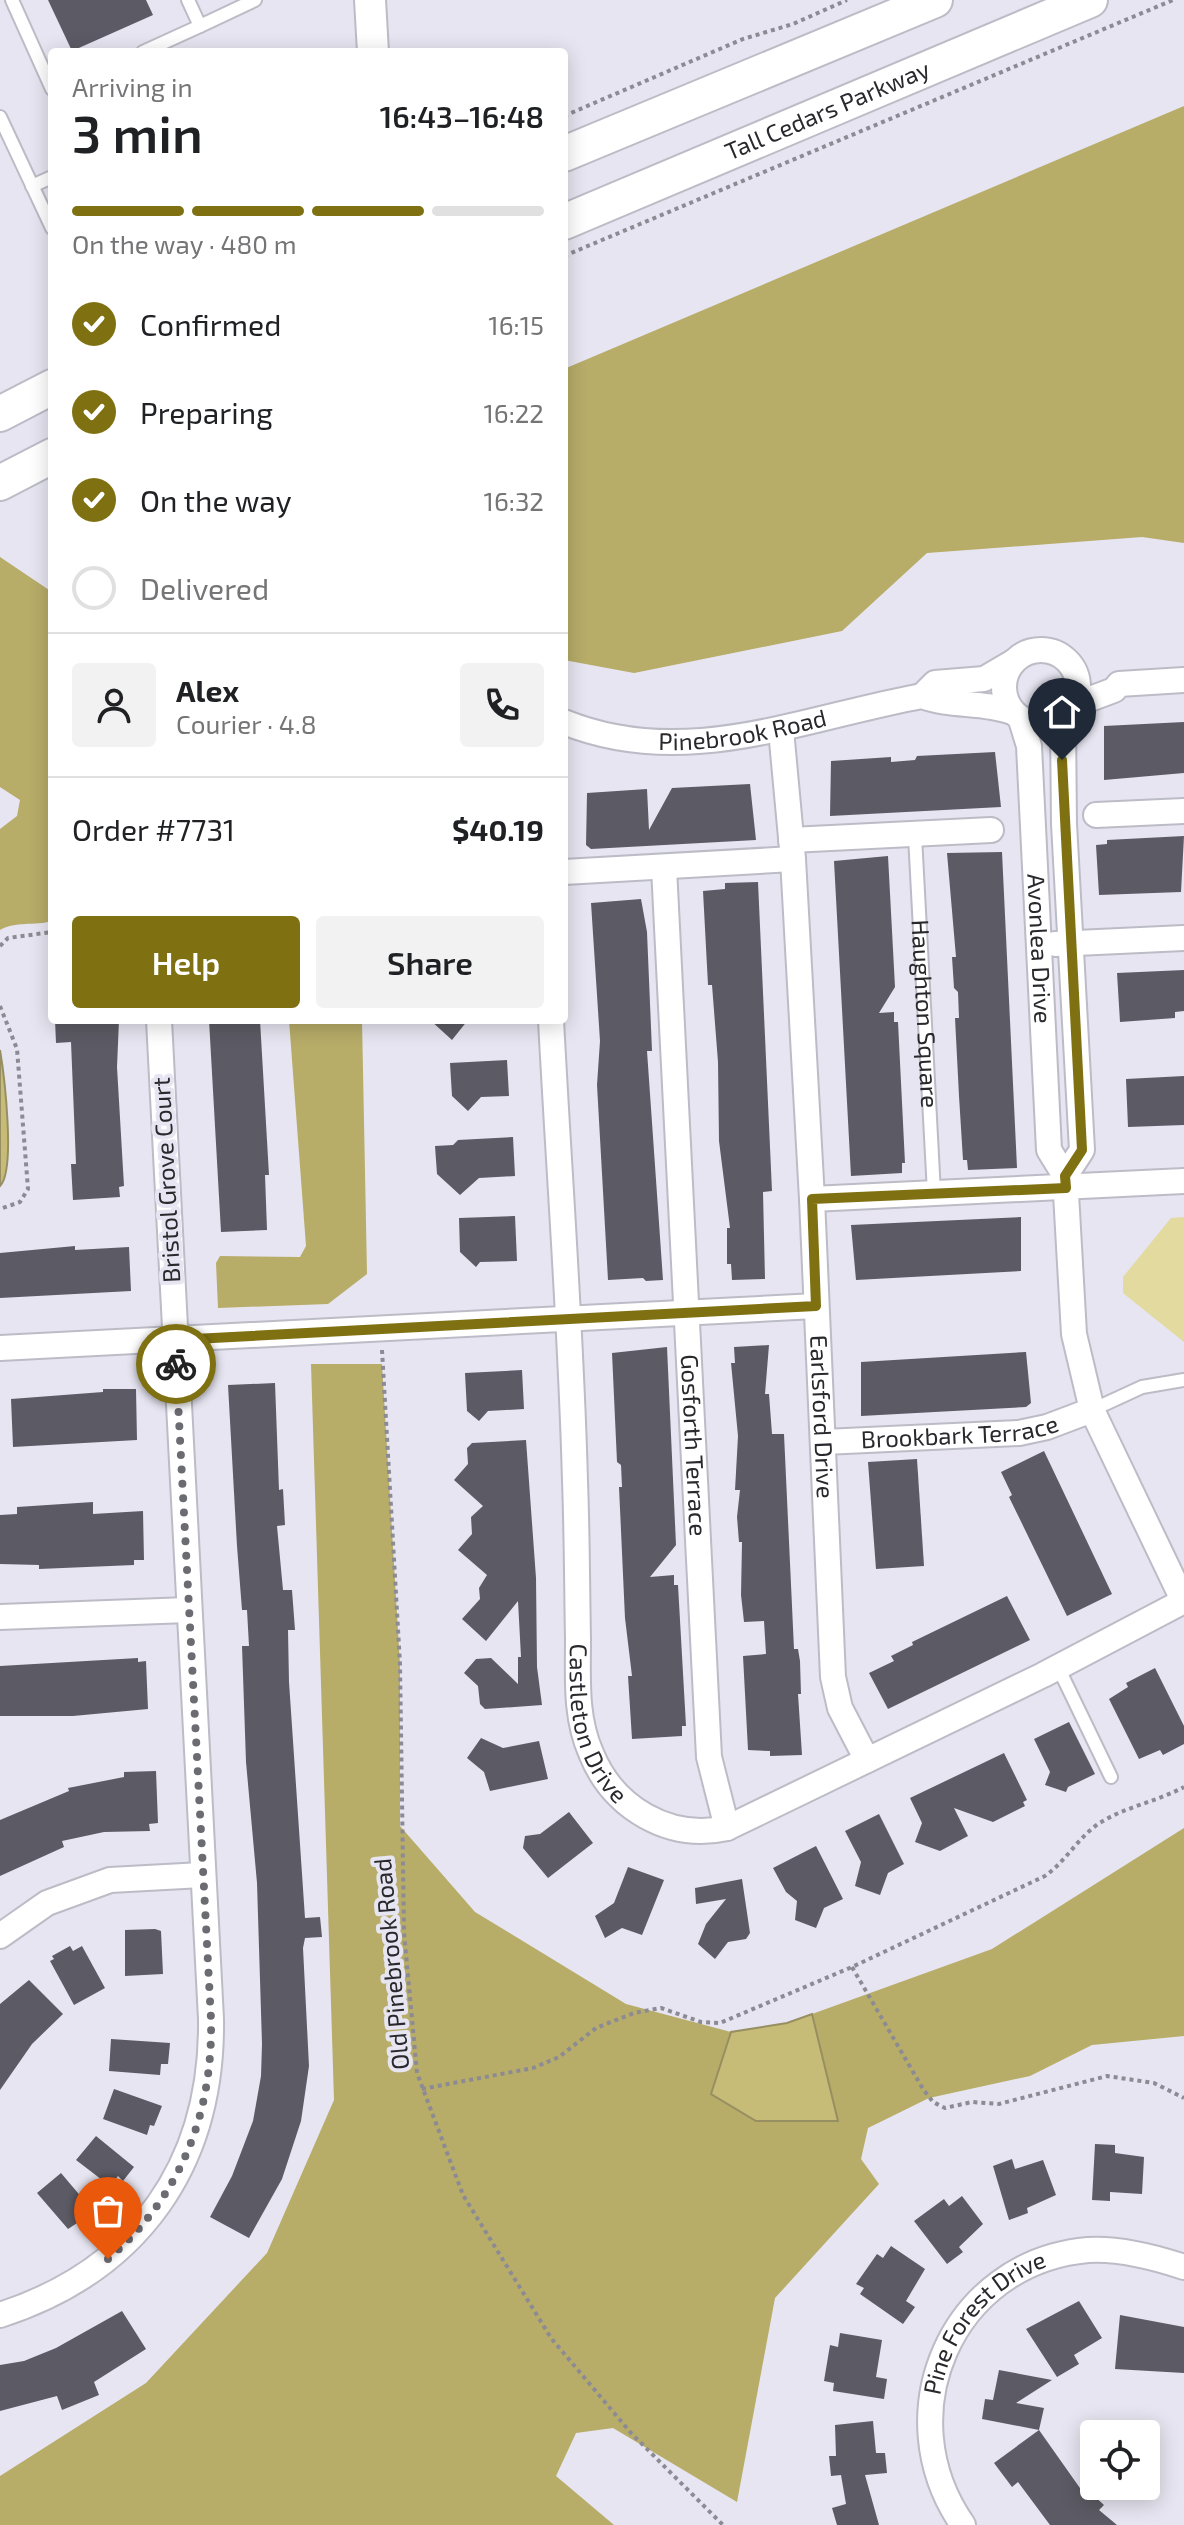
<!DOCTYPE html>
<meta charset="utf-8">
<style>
body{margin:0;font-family:"Exo 2",sans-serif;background:#f2f2f2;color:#202124;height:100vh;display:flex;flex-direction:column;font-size:30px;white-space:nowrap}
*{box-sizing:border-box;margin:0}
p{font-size:26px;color:#757577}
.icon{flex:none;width:44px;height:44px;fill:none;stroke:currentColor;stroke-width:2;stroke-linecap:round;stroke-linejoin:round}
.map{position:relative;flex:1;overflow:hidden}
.details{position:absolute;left:48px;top:48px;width:520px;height:976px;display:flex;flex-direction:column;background:#fff;border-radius:8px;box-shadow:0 4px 20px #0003}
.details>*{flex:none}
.tools{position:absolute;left:1080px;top:2420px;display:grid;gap:16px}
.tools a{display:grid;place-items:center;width:80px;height:80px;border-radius:8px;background:#fff;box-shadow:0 4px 20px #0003;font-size:40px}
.pin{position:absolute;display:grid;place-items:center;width:68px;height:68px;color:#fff;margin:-82px -34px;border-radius:50% 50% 50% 0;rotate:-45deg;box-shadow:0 0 8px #0007}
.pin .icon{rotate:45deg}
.courier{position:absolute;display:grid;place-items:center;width:80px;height:80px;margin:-40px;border:6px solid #7f7111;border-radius:50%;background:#fff;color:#222;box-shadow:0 2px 10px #0007}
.headline em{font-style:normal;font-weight:600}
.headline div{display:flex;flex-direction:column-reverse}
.headline{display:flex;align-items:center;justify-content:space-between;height:136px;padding:0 24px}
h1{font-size:52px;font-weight:600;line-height:60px}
.bar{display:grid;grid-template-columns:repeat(4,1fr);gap:12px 8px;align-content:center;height:96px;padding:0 24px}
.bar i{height:10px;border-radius:6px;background:#e0e0e0}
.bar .current{background:#7f7111}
.bar p{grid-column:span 4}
.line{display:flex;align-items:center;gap:20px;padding:0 24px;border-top:2px solid #e0e0e0}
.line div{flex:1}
.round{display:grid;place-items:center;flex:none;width:84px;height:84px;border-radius:8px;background:#f2f2f2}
ol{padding:0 24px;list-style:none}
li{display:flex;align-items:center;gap:24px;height:88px}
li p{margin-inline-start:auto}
li .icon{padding:8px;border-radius:50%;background:#7f7111;color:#fff;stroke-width:4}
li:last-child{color:#757577}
li i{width:44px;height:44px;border:4px solid #e0e0e0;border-radius:50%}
.cta{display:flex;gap:16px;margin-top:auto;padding:16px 24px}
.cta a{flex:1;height:92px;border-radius:8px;background:#7f7111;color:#fff;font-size:32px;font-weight:600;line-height:92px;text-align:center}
.cta a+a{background:#f2f2f2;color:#202124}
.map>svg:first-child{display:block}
.green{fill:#e3da9f}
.forest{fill:#b7ac68}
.water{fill:#c6bb77;stroke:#978f61;stroke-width:2}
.building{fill:#5c5b65}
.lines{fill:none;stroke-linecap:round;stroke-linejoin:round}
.service-casing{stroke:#bcbcc7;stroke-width:16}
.minor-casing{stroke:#bcbcc7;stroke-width:28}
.tertiary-casing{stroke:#bcbcc7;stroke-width:34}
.secondary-casing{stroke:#bcbcc7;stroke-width:38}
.path{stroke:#8c8b94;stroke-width:4;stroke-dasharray:4 4;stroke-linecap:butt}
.service{stroke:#fff;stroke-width:12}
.minor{stroke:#fff;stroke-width:24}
.tertiary{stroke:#fff;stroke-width:30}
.secondary{stroke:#fff;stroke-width:34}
.done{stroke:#6b6b72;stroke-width:8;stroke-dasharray:0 14.4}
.route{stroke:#7f7111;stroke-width:10}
.labels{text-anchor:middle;stroke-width:8;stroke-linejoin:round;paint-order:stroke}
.street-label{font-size:24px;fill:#29292d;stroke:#e6e5f1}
</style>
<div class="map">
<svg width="1184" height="2525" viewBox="0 0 1184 2525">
<rect width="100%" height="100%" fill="#e6e5f1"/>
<polygon class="green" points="1184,1217 1184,1342 1123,1293 1123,1277 1171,1218"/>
<g class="forest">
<polygon points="1184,106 1184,543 1142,537 927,553 842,631 634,673 564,660 564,369"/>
<path d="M0,557L52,592V921C35,926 15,921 0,930V829L17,816L20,800L0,787Z"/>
<polygon points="289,1020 362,1020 367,1274 328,1304 218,1308 216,1263 220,1256 300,1257 306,1246"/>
<polygon points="311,1364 382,1364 400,1664 400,1826 475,1912 626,2004 731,2032 712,2094 809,2118 838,2121 812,2014 992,1949 1184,1828 1184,2036 1092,2045 1030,2076 929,2098 868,2128 861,2159 879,2184 775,2298 737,2502 613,2428 576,2433 556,2476 614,2525 0,2525 0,2476 146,2383 267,2253 334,2100"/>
</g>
<g class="water">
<path d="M0,1050C4,1074 16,1170 0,1186Z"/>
<polygon points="812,2014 838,2121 756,2121 711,2094 731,2032 787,2023"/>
</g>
<g class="building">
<polygon points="48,0 146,0 153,15 72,51"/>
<polygon points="1184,722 1184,773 1104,780 1104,726"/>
<polygon points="995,752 1001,807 830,816 831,761 891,757 891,762 915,760 917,756"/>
<polygon points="750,784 756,840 591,849 586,845 587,793 647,789 649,830 672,788"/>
<polygon points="1184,836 1181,892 1099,895 1096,845 1107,844 1107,840"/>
<polygon points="1002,852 1017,1168 968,1170 967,1160 963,1160 959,1096 955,1018 959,1018 958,992 954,988 952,957 956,957 947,853"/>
<polygon points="888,856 895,987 879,1013 894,1012 894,1022 898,1022 905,1163 902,1163 902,1173 851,1176 834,861"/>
<polygon points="758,882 772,1191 763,1192 765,1279 732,1280 731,1264 727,1264 727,1228 730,1228 719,1141 718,1062 712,985 708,985 703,891 725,889 725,883"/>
<polygon points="641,899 647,932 652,1051 647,1051 663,1280 646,1281 643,1278 608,1280 597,1085 600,1041 591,903"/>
<polygon points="1184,970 1184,1011 1175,1012 1175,1018 1120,1022 1117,973"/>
<polygon points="55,1020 119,1020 117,1067 124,1186 119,1187 120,1197 73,1200 71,1164 76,1164 71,1042 56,1043"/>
<polygon points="209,1020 260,1020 269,1175 265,1175 267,1230 221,1232"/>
<polygon points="430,1020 468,1020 452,1040"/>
<polygon points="507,1060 509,1096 481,1097 468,1111 452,1096 450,1063"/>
<polygon points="1184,1076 1184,1125 1128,1127 1126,1079"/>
<polygon points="513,1137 515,1176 479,1178 460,1195 437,1174 435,1146 453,1145 458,1140"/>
<polygon points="515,1216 517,1261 480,1262 476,1267 460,1252 459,1218"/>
<polygon points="1021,1217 1021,1271 856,1280 851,1225"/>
<polygon points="75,1246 75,1250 129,1247 131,1291 0,1298 0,1253"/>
<polygon points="769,1345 765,1394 769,1394 772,1434 784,1434 794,1649 798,1649 800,1661 801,1694 798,1694 802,1755 770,1756 770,1751 748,1750 743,1656 766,1654 764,1621 744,1622 741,1595 742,1542 739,1542 737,1517 740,1490 735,1490 738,1436 731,1363 735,1363 734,1347"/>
<polygon points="667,1347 676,1545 650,1577 674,1575 674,1585 678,1585 686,1726 682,1726 682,1736 632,1739 628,1676 632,1676 625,1618 619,1487 622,1487 621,1465 617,1462 612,1353"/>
<polygon points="1026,1352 1031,1403 1026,1407 861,1416 861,1362"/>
<polygon points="522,1370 524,1409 488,1411 479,1421 467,1411 465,1373"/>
<polygon points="275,1383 279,1490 283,1489 285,1525 277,1526 283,1590 292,1590 295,1630 288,1630 289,1682 305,1918 320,1917 322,1937 305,1938 303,1948 309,2066 301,2121 282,2179 249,2238 210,2217 232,2176 253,2121 261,2076 262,2044 257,1883 246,1762 242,1646 249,1646 247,1610 242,1610 237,1546 228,1385"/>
<polygon points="103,1389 136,1389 137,1440 13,1447 11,1399 103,1392"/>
<polygon points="526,1440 536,1578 537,1667 542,1705 485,1709 480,1704 478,1686 464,1673 476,1659 491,1658 518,1684 518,1657 521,1657 518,1601 486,1641 462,1619 480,1599 479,1588 487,1575 458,1550 472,1534 471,1517 483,1506 454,1480 468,1464 467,1448 472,1443"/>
<polygon points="1044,1451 1112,1594 1067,1616 1009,1497 1012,1495 1001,1472"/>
<polygon points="917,1459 924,1566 876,1569 868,1462"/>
<polygon points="93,1502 93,1514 143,1511 144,1560 134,1560 134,1565 39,1569 39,1565 0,1564 0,1515 17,1514 17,1507"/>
<polygon points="1007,1596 1030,1640 888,1709 869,1673 894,1661 891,1656 913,1645 912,1642"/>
<polygon points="138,1658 138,1662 146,1661 148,1709 73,1716 0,1716 0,1666"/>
<polygon points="1155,1668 1184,1726 1184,1744 1163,1755 1160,1750 1139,1759 1109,1699 1128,1687 1126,1683"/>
<polygon points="1069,1722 1095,1774 1068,1787 1066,1792 1045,1785 1050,1772 1034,1739"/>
<polygon points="481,1738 503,1748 539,1741 548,1779 490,1791 484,1772 467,1758"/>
<polygon points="1004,1753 1027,1800 1023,1802 1025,1806 993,1822 954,1808 968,1836 940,1851 915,1842 922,1823 910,1798"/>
<polygon points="156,1771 158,1823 149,1824 150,1831 104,1832 62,1841 64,1847 0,1876 0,1820 69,1791 68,1788 124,1777 124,1772"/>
<polygon points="569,1812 593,1843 548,1878 523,1848 525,1836 540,1834"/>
<polygon points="879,1814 904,1864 888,1873 880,1895 855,1886 861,1862 845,1831"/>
<polygon points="816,1846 843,1899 824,1908 816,1928 795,1920 797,1901 786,1892 773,1868"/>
<polygon points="628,1867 664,1880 642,1935 622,1928 605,1938 595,1916 614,1903"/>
<polygon points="742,1879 750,1933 746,1939 728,1942 715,1959 698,1944 706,1924 726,1899 696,1904 695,1888"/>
<polygon points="155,1929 161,1931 163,1974 125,1976 125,1930"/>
<polygon points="70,1946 73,1951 82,1946 105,1988 74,2005 50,1961 54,1959 52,1956"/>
<polygon points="29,1980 63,2014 32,2044 0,2090 0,2004"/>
<polygon points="111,2039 170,2043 168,2064 161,2064 160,2075 109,2071"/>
<polygon points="114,2089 162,2106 154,2126 150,2125 147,2135 103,2119"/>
<polygon points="96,2136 134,2167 123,2181 118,2176 110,2186 76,2160"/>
<polygon points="1095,2144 1115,2145 1115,2153 1144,2157 1142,2194 1110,2192 1110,2201 1092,2200"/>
<polygon points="1012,2159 1015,2169 1043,2160 1056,2195 1027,2208 1028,2213 1009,2220 993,2166"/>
<polygon points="61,2173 94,2212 68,2229 37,2193"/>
<polygon points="962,2196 983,2224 959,2247 963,2252 947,2264 914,2221 944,2199 949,2206"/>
<polygon points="891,2246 925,2269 906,2301 915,2307 903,2324 860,2294 864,2288 856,2284 877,2254 883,2258"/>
<polygon points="1079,2301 1102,2338 1074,2355 1079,2364 1057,2377 1026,2329"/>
<polygon points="122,2311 146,2349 94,2382 99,2395 62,2410 57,2396 0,2411 0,2365 24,2361 56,2348"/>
<polygon points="1120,2315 1184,2327 1184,2373 1115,2369"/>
<polygon points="840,2333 882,2340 876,2377 887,2379 884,2399 833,2391 834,2383 824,2381 830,2345 838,2347"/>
<polygon points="999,2370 1052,2380 1016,2403 1044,2408 1039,2430 1087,2498 1091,2493 1104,2505 1099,2510 1117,2525 1050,2525 1018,2482 1012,2487 994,2463 1039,2430 982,2419 985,2399 993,2400"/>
<polygon points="873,2421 876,2453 885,2453 887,2473 865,2475 879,2525 837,2525 832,2508 846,2504 841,2475 831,2476 829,2456 836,2456 835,2425"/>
</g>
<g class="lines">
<defs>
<g id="service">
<polyline points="12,0 52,89"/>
<polyline points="188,0 200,26 255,0"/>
<polyline points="143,52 200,26"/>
<polyline points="0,117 52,228"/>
<polyline points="32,186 52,177"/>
<path id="s1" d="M915,836L934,1193"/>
<polyline points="1092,1410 1142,1387 1184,1380"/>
<polyline points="1058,1667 1111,1777"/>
</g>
<g id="minor">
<circle cx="1041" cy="687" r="37"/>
<polyline points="922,696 935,683 984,679 1013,662"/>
<polyline points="1074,705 1114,690 1119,684 1184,680"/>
<path id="s2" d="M1021,720L1029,746L1049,1150L1065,1176L1074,1334L1092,1410L1184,1602"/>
<path id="s3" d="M564,722C685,771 802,718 922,696C951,707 982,701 1012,712"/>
<path id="s4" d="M781,730L793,859L812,1199L833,1677L840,1708L867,1760"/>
<polyline points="1096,815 1184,811"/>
<polyline points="791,840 991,830"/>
<path id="s5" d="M664,868L709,1757L727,1828"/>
<polyline points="564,872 793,859"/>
<polyline points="1055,944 1184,938"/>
<path id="s6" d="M551,1020C559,1174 571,1327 575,1481C577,1534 577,1587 578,1639C578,1678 575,1717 591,1753C613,1808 669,1841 727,1828L1043,1675L1184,1601"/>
<polyline points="1065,1176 1082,1150 1064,824 1063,724 1066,715"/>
<polyline points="812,1199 1184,1181"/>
<polyline points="0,1348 816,1306"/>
<path id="s7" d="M824,1442L1019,1433L1047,1427L1092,1410"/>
<polyline points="0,1617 188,1610"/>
<polyline points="0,1936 47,1903 110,1880 202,1875"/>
<path d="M0,2315C139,2270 213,2164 211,2019L159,1020"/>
<path id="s8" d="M963,2525C886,2415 951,2262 1088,2250C1120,2248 1154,2257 1184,2267"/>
</g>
<polyline id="tertiary" points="370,0 373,52"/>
<g id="secondary">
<polyline points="564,154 935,0"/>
<path id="s9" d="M564,222L1090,0"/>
<polyline points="0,414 52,387"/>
<polyline points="0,483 52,456"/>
</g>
</defs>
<use href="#service" class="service-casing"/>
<use href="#minor" class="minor-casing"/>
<use href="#tertiary" class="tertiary-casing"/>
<use href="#secondary" class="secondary-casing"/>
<g class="path">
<polyline points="564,116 743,39 793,24 847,0"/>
<polyline points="564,256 1173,0"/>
<polyline points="0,946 8,938 52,932"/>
<polyline points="0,1006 17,1049 28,1189 20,1202 0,1209"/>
<polyline points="382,1350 400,1664 404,1933 417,2073 463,2195 551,2338 631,2433 723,2525"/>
<polyline points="852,1967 923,2089 933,2102 945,2108 972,2102 999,2104 1107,2076 1154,2083 1184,2098"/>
<path d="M422,2089L533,2068L559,2057L596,2028L634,2013L661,2008L701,2022L720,2023L852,1967L1045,1876C1066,1861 1077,1839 1098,1824C1124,1807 1156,1802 1184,1787"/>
</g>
<use href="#service" class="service"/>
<use href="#minor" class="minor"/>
<use href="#tertiary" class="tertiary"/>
<use href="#secondary" class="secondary"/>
</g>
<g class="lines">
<path class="done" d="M108,2259C181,2196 213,2114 211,2019L176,1364"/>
<polyline class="route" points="176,1364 175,1340 816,1306 812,1199 1066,1188 1065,1176 1082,1150 1062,760"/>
</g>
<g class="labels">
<g class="street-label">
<text dy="8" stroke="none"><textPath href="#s9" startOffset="286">Tall Cedars Parkway</textPath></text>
<text dy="8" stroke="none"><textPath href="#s3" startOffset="182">Pinebrook Road</textPath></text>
<text dy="8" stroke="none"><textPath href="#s2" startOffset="230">Avonlea Drive</textPath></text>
<text dy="8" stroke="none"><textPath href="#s1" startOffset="178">Haughton Square</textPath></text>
<text transform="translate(167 1180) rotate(-93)" y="8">Bristol Grove Court</text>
<text dy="8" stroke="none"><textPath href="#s4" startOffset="688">Earlsford Drive</textPath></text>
<text dy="8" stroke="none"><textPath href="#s7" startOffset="136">Brookbark Terrace</textPath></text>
<text dy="8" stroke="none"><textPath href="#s5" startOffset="578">Gosforth Terrace</textPath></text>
<text dy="8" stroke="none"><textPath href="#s6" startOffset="708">Castleton Drive</textPath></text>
<text transform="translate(392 1964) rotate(-95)" y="8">Old Pinebrook Road</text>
<text dy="8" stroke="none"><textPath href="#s8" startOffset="230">Pine Forest Drive</textPath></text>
</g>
</g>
</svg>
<div class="tools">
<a><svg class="icon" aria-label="locate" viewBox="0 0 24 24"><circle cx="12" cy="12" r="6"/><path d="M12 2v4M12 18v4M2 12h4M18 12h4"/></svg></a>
</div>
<div class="pin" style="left:108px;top:2259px;background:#ea580c"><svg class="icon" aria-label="bag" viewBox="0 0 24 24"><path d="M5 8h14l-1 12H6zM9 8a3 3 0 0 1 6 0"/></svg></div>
<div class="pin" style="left:1062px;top:760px;background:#1f2937"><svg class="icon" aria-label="home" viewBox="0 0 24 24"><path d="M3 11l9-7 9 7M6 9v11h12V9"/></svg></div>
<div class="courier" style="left:176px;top:1364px"><svg class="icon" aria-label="bike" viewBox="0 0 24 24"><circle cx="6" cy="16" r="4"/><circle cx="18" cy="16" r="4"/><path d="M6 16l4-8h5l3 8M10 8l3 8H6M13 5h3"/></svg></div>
<section class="details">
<div class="headline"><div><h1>3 min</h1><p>Arriving in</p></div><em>16:43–16:48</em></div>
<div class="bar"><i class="current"></i><i class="current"></i><i class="current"></i><i></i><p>On the way · 480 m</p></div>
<ol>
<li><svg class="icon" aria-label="check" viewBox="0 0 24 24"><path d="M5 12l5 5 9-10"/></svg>Confirmed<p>16:15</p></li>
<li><svg class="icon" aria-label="check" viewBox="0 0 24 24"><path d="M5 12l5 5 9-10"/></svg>Preparing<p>16:22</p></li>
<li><svg class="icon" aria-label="check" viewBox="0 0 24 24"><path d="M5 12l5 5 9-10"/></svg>On the way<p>16:32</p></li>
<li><i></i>Delivered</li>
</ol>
<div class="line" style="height:144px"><a class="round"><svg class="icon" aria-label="person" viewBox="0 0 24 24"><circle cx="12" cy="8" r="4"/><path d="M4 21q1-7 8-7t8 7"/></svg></a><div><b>Alex</b><p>Courier · 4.8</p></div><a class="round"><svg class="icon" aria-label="phone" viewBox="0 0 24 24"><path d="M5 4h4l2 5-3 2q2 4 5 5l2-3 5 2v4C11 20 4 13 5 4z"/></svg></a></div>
<div class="line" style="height:104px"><div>Order #7731</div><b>$40.19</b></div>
<div class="cta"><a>Help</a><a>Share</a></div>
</section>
</div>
